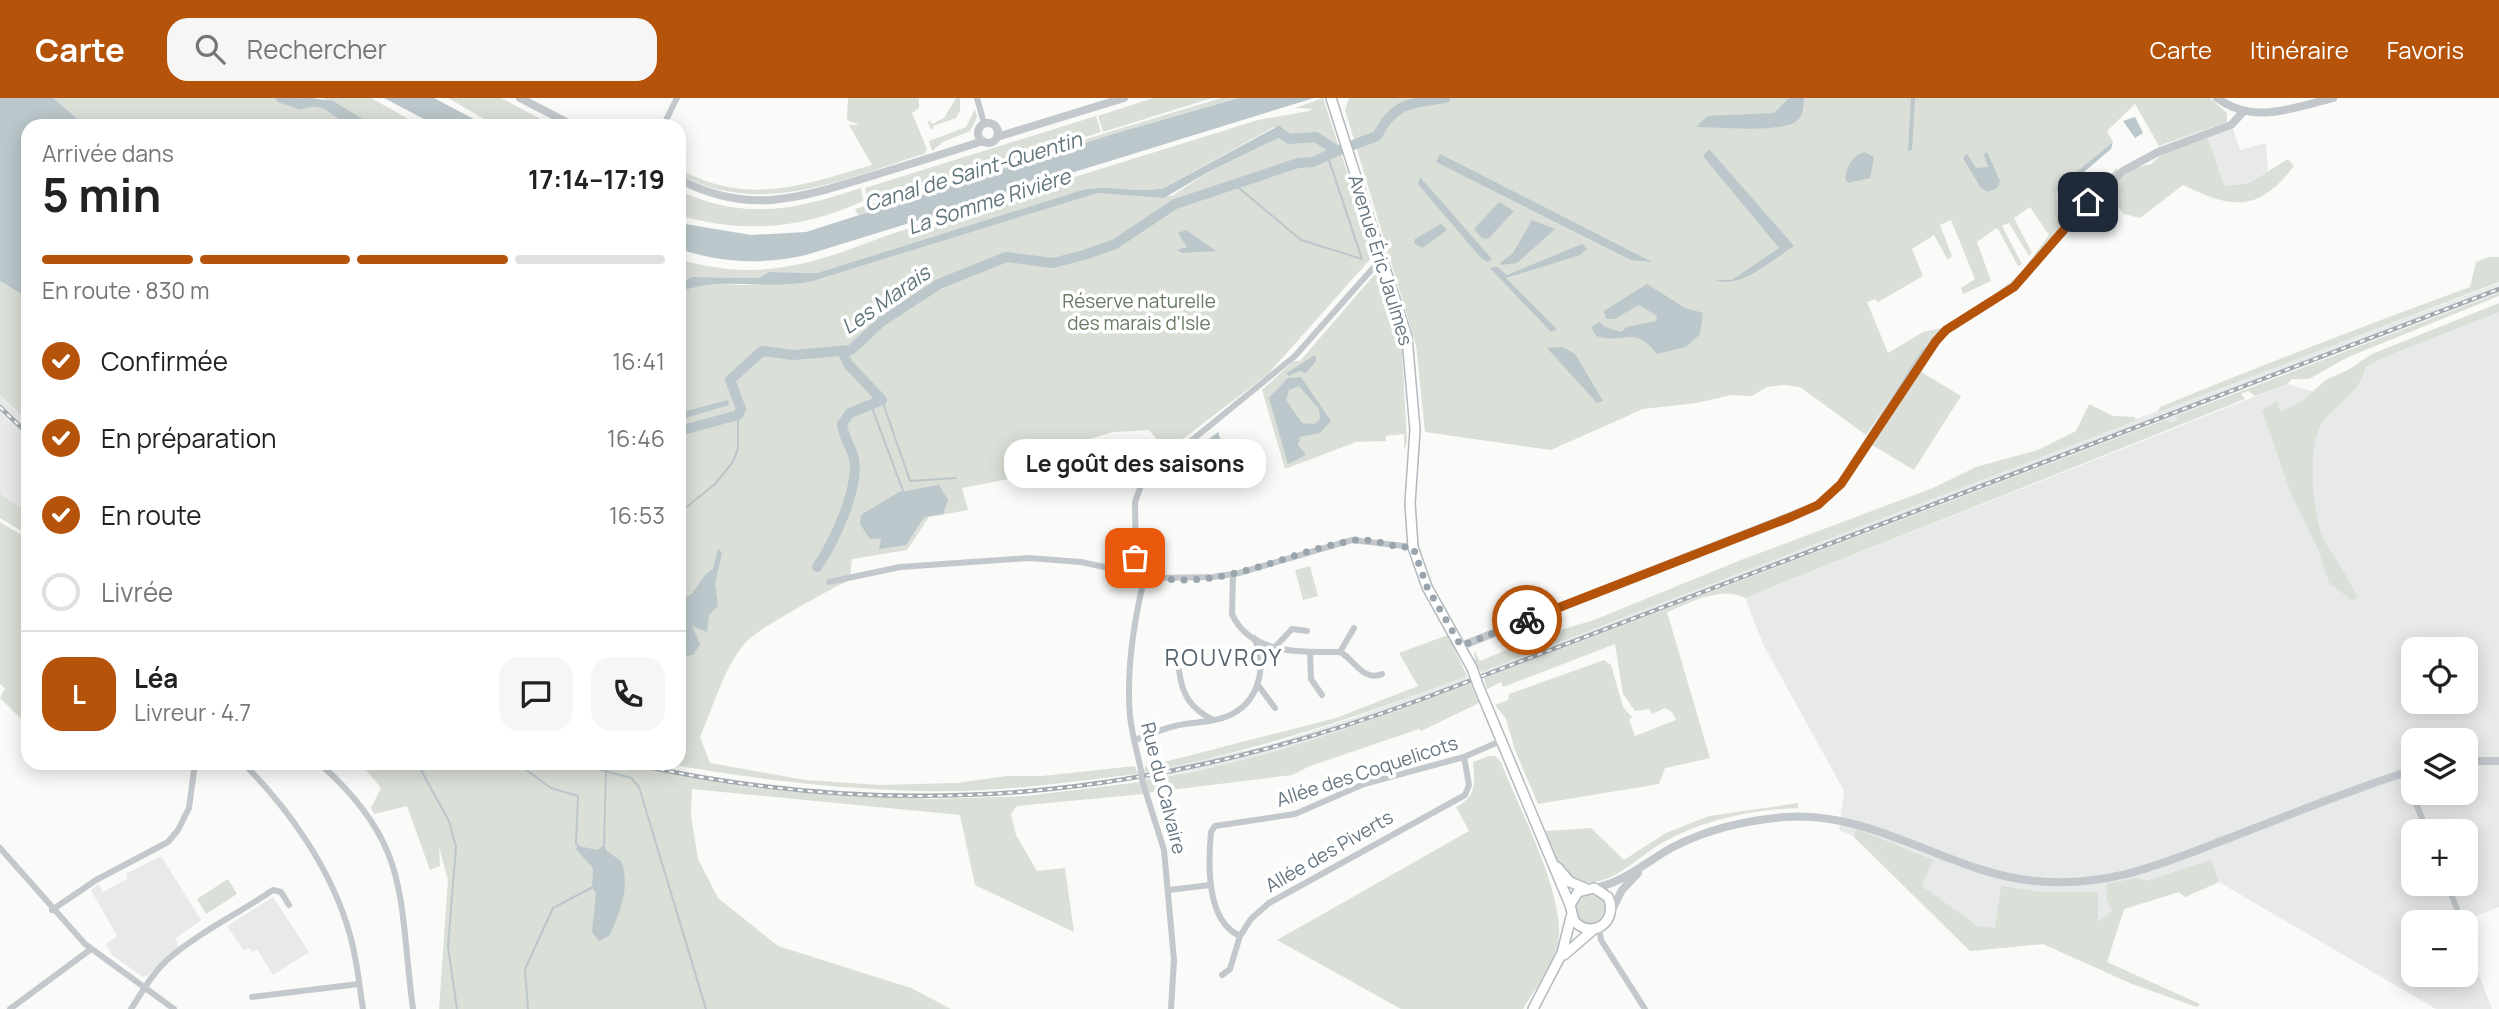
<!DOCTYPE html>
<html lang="fr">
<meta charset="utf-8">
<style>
body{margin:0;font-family:Manrope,sans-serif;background:#f6f6f6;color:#222;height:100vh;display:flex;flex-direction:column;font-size:26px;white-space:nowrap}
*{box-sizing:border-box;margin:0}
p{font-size:23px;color:#767676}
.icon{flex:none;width:38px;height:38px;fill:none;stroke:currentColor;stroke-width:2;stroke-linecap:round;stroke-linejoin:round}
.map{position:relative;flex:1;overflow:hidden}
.panel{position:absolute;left:21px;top:21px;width:665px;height:651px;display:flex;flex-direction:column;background:#fff;border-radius:21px;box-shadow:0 4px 18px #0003}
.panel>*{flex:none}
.tools{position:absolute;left:2401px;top:539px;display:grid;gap:14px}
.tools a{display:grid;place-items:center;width:77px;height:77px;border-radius:14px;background:#fff;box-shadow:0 4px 18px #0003;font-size:35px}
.pin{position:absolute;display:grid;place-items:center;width:60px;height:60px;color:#fff;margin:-30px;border-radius:14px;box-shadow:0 4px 10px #0006}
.courier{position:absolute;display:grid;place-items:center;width:70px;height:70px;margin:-35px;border:5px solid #b45309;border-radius:50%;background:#fff;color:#222;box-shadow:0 2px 9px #0007}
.bubble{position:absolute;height:49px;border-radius:21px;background:#fff;box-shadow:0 4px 18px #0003;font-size:23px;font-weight:700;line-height:49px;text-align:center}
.overview em{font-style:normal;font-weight:700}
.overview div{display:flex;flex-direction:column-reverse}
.overview{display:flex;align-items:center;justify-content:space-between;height:119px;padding:0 21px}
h1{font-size:46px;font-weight:700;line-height:52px}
.bar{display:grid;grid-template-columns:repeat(4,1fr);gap:10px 7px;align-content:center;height:84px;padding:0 21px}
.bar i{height:9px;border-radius:5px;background:#e0e0e0}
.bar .on{background:#b45309}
.bar p{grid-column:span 4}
.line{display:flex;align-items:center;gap:18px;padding:0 21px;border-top:2px solid #e0e0e0}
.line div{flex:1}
.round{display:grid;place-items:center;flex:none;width:74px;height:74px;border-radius:21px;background:#f6f6f6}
ol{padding:0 21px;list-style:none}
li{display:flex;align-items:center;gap:21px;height:77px}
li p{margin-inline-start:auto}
li .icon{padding:7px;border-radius:50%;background:#b45309;color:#fff;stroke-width:4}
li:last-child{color:#767676}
li i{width:38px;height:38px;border:4px solid #e0e0e0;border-radius:50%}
header{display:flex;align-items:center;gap:42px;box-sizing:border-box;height:98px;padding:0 35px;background:#b45309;color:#fff}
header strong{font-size:33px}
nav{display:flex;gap:38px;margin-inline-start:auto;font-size:24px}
.search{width:490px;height:63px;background:#f6f6f6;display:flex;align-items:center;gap:18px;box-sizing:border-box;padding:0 24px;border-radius:21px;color:#767676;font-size:26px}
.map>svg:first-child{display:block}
.built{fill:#e8e9e9;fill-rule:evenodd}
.green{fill:#dadfd7}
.water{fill:#bbc7cb;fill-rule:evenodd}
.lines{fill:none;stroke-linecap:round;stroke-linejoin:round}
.stream{stroke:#bbc7cb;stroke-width:2}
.river{stroke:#bbc7cb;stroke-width:10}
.secondary-casing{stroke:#b3babf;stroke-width:12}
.minor{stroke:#c3c8cc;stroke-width:6}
.tertiary{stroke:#c3c8cc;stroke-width:8}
.secondary{stroke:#fff;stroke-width:9}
.rail-casing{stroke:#a2aab0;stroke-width:4.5}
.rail{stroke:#fff;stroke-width:2;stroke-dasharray:5;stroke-linecap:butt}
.secondary-bridge-casing{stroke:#b3babf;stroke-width:12;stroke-linecap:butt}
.minor-bridge{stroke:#c3c8cc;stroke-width:6}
.secondary-bridge{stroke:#fff;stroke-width:9}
.done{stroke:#99a4ac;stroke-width:7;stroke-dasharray:0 12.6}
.route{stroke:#b45309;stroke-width:9}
.labels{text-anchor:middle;stroke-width:7;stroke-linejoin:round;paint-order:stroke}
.street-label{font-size:19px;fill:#657683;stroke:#fff}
.park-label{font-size:19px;fill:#687a64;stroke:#fff}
.water-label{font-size:21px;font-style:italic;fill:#60757c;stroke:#fff}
.quarter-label{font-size:23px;letter-spacing:2px;fill:#57646e;stroke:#fff}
</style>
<header>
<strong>Carte</strong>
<div class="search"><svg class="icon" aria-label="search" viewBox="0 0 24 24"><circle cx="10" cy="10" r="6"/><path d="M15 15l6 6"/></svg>Rechercher</div>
<nav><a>Carte</a><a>Itinéraire</a><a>Favoris</a></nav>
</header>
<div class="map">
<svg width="2499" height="911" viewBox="0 0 2499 911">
<rect width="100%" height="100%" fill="#fafaf8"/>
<g class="built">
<polygon points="2233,31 2240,52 2266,45 2268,73 2249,85 2223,88 2208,40"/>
<polygon points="2499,185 2499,195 2260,284 2176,318 2177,322 2169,325 2166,321 1484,580 1481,574 2008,369"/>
<path d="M2499,206V809L2461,824H2413V877H2466V843L2492,911H2436L2219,784L2185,799L2179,794L2124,811L2104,873L2043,846L1970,853L1853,738L1839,732L1844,693L1763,546L1745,500L2287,286L2330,298L2364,265ZM2413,551H2466V604H2413ZM2413,642H2466V695H2413ZM2413,733H2466V786H2413Z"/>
<polygon points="0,297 28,323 28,414 0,396"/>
<polygon points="1467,578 1470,585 1314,644 1226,667 1144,682 1144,674 1265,648 1353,620"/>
<polygon points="161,758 201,822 176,840 178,849 148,877 143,879 112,857 106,846 117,838 91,792 99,786 103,794 127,781 126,776"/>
<polygon points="273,799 309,854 273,877 257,851 252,854 249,850 244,853 227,828"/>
</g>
<g class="green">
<polygon points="53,0 310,0 297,2 309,9 322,9 353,28 86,28"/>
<polygon points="323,0 371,0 421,28 374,28"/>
<polygon points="448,0 501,0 554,28 496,28"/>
<path d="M848,0H919V10L912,15L927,51L924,56C846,80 764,119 685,79V74C752,108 806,86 872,67L849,27H859L847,22Z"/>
<polygon points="956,0 960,0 960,13 956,20 933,28 934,32 930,30 928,24 929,22 932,26 944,20"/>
<polygon points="1153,0 1212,0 1103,34 1098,18"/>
<polygon points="1221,0 1239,0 1113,36 858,117 855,111"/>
<path d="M1323,0L1374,157L1268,276L1167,353L1149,332L1113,334L1073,346L1068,373L1015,369L1014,380L962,390L968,412L929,419L907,452L852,461L850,482C832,490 760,530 748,542C724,567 714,608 700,639L710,665L805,682L879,687L956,685L1007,678H1042L1135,668L1138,676C1067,684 996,695 924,693C836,691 751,681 664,665H679V551L682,552L679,547V194L706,185L742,187L813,183L1098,95L1172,98L1208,74L1280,39L1274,29L1164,90C1137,96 1110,86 1082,92L817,175L769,174L759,180L692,179L679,185V161C759,185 813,166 888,137L1258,22L1309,13L1312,11L1295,10Z"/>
<polygon points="1349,0 2210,0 2227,15 2227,24 2159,48 2135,6 2107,33 2113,44 2056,92 2060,122 2117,70 2119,73 2000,196 1998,194 2021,175 2049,137 2030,109 2014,120 2032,155 2029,158 2009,125 2002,128 2022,166 2018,168 1998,131 1995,131 1977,144 1991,183 1963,196 1961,190 1975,181 1951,122 1940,127 1952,158 1948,162 1934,137 1912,151 1923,178 1878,204 1875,201 1867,204 1888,255 1923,234 1941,230 1941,234 1926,247 1866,337 1800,289 1784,287 1767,289 1752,298 1731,297 1697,305 1643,311 1551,352 1425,334 1416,247 1345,12"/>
<polygon points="975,11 977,19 970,33 943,44 932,53 929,43 966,29"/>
<polygon points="1096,18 1101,34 902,96 874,102 866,97 865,90"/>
<path d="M2208,40L2224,88L2249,85L2288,61L2294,68C2258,115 2232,111 2183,87L2140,120L2124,116L2104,94L2134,70L2151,66L2163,55Z"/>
<path d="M861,90L863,103C803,131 743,136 679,117V93C747,123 794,112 861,90Z"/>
<path d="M2489,159H2499V184L2158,314L2160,309C2263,267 2366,227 2470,189L2476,164Z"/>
<polygon points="1374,177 1380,178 1402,251 1407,345 1404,351 1404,336 1386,338 1386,343 1356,344 1285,371 1262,292 1294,263 1300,263"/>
<polygon points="0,183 28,200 28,323 0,297"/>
<path d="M2499,195V198L2348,259L2309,281H2292L2287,286L2255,298L2248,293L2241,296L2245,301L1745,500C1721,487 1690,505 1667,514L1710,660L1665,670L1659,686L1538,706L1515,652L1506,621L1495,607L1508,602L1509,596L1604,562L1611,567L1623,609L1632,619L1629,622L1635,638L1676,622L1672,614L1665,610L1652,616L1649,611L1635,613L1623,596L1615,546L1503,589L1501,584L1487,591L1484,580L2167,321L2169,325L2177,322L2176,318Z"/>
<path d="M2499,205V214L2384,259L2365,269C2365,287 2338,307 2326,319C2305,340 2312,420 2325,444C2337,465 2348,477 2357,500L2352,502L2329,485L2318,451L2291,396L2262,312L2277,303L2281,314L2301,304L2327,281L2348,272L2372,256Z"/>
<polygon points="1918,272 1961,298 1914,372 1872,347"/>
<polygon points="2089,306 2113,318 2135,319 2135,323 1481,574 1475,565 1474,552 1480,563 1537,539 1594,522 1741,462 1933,390 1976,369 2038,352 2076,333"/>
<polygon points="0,396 28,414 28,437 0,420"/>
<polygon points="0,424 28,441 28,628 0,600 5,590 0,586"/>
<polygon points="1310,468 1318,498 1303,502 1295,472"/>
<path d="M1448,537L1467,578C1361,618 1256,653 1144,674L1145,669L1164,664L1336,620L1418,588L1399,555Z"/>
<path d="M1470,585L1479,605L1421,633L1419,631L1310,668L1292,677L1146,695L1144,682C1258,666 1364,626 1470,585Z"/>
<path d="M1489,658H1495L1501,664C1518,709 1570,805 1557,849C1552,870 1534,892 1523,911H1401L1277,842L1469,733L1456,709C1477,698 1475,686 1473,664Z"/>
<polygon points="360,665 617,665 754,690 931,701 1026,698 1140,684 1143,696 1017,708 1011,716 1016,737 1037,773 1065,770 1074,834 975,787 960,717 692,691 691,718 698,761 718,800 778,848 911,890 951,911 439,911 448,782 439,749 440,768 430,772 407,708 374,716 371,710 381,690"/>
<path d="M1798,705V710C1747,712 1697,723 1654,750C1631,765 1606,792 1577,782C1558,775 1552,750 1545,733L1591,730L1624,762L1666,735L1709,718Z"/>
<polygon points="1857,731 1933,762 1922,788 1977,828 1995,830 2001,788 2040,794 2098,794 2098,824 2112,812 2107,802 2107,786 2136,780 2146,783 2211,762 2219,784 2185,799 2179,794 2124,811 2107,864 2200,906 2197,909 2132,886 2043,846 1970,853 1853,738"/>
<polygon points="228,781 237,796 206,816 197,801"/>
<circle cx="1591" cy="810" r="17"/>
</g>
<g class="water">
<polygon points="0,0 53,0 86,28 28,28 28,200 0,183"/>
<path d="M310,0L333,3L374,28C366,28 357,29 351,27C327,18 327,2 299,12L297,3Z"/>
<polygon points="384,0 434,0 487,28 437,28"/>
<path d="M1239,0H1314L806,157C763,167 721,165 679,151V125L751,137L806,134L1113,36Z"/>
<path d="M1789,0H1804C1803,10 1804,18 1795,24C1779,35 1717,29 1696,29L1707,18L1774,15Z"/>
<polygon points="1911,0 1915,0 1912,52 1908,53"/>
<polygon points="2135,19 2143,35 2135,40 2123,23"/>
<path d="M1280,27L1283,33L1280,39L1208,74L1164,100L1098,95L813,183C768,193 721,177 679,194V185L692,179L759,180L769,174L817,175L1082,92C1110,86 1137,96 1164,90Z"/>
<polygon points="2113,44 2111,51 2058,96 2056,91"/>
<path d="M1709,51L1794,148C1773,161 1740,192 1716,182H1732L1779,150L1703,58Z"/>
<path d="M1865,54L1874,59L1870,80L1848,85L1845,80C1848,67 1851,58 1865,54Z"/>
<polygon points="1987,54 2000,83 1997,90 1988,94 1981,90 1963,60 1967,56 1976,70 1988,69 1984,56"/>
<polygon points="1440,56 1652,164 1631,162 1436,64"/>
<polygon points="1420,79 1492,161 1488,164 1480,159 1418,86"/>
<polygon points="1499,104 1514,113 1488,141 1482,140 1474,131"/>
<polygon points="1532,122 1555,131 1517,165 1501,167 1500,165 1513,155"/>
<polygon points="1441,126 1447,132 1422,150 1414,145 1415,141"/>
<polygon points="1186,132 1216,153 1182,155 1177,152 1187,149 1178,135"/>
<polygon points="1582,146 1587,151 1580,157 1506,180 1557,231 1551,234 1490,170 1497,169 1507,177"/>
<path d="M1647,186L1685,210L1703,215L1700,236L1686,249L1657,256C1633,226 1628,247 1596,238L1591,229L1599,224L1605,229L1621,234L1627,229L1656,223L1657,218L1639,207L1614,221H1606L1604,213Z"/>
<polygon points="1562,249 1575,256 1603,303 1597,305 1547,250"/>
<polygon points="1315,257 1316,263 1306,275 1299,273 1288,278 1287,275"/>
<path d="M1301,279L1331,323L1320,335L1300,339L1298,347L1306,357L1288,366L1269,300L1288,280ZM1299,288L1319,311L1320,321L1315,326L1302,325L1286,302L1289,292Z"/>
<polygon points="728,302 729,307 679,322 679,315"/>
<polygon points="1218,334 1229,366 1225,374 1199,377 1199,381 1194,382 1188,369 1188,357"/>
<polygon points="939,387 948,402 943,416 924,419 906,447 879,451 881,440 870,441 860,426 861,417 899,394"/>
<path d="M718,451L722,455L715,486L718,508L709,517L707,534L692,528L700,546L693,557L686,558L679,551V502C700,497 696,480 713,471Z"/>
<path d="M604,747L607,753L621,763C631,789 620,813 610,837L599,843L592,834L596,795L592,790L593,770L576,751L578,748L598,752Z"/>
</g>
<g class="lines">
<g class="stream">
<polyline points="1233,85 1301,142 1362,161 1327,56"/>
<polyline points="882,302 910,383 956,380"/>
<polyline points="871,307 903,393"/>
<polyline points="679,415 715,386 733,364 738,350 738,317"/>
<polyline points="417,665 449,723 456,749 448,849 457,911"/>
<polyline points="517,665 551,690 578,698 576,746 579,749"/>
<polyline points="575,665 631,680 639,689 706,911"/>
<polyline points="604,747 606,673"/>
<polyline points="528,911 525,871 553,810 593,789"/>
</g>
<g class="river">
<polyline points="281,0 299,6 310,4"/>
<path d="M1270,39L1279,34L1289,41L1316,39L1337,53L1377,38C1395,4 1409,6 1445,0"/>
<polyline points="679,333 738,317 741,311 730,282 762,253 793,257 851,252 881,224 939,186 1006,159 1053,165 1084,157 1115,146 1175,106 1298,65 1313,64 1337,53"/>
<path d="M817,469C834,444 862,386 853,357C849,345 844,341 842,326L850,315L882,302L848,266L843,255"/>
</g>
<defs>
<g id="secondary">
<polyline points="1331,0 1407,239 1415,332 1410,405 1413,449 1427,489 1472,570"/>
<path d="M1478,587L1570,807L1574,823C1592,842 1619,824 1608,799L1594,790L1578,794L1570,807"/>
<polyline points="1557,769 1570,784 1585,790"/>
<polyline points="1564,857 1594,831"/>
<polyline points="1533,911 1562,855 1571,819"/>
</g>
</defs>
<use href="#secondary" class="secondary-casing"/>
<g class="minor">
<polyline points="977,0 984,25"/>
<polyline points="663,28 677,0"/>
<polyline points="1136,474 1135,404 1143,382 1295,258 1382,160"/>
<path d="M1233,476L1232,516C1250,557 1303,554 1340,554C1355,562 1363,584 1382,576"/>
<polyline points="829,484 900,469 1029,460 1081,464 1155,480 1213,479 1239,475 1352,442 1413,449"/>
<polyline points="1340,554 1354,530"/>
<polyline points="1310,555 1311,581 1322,597"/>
<polyline points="1262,563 1292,531 1307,533"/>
<path d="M1179,572C1182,597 1190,610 1213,622"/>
<polyline points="1258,587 1275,610"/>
<path d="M1134,642C1148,638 1161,631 1175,628C1192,624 1212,625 1228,618C1259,605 1268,568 1254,540"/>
<path d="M1464,659L1469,687L1465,697L1269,805L1251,821L1240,838C1206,823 1208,766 1211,734L1215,728L1295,716L1364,686L1464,659L1503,642"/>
<path d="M243,665C290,712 332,772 350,837C357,861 359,886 363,911"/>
<path d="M319,665C412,747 398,799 413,911"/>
<path d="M1141,672C1137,654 1132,636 1130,618C1126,572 1134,522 1145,477"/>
<polyline points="2404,675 2427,733"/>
<polyline points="1142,682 1164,752 1174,862 1171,911"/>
<polyline points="0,750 85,846 174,911"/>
<polyline points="2447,786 2457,811"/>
<polyline points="1169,792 1210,787"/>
<polyline points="52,812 96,782 168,744 178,732 189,710 195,665"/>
<polyline points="1599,830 1601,842 1645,911"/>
<polyline points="1222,877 1230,871 1240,838"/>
<polyline points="252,899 359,886"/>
<polyline points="10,911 91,851"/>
<path d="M131,911C142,894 152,876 167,862C198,835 239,815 273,792L281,794L289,807"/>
</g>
<g class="tertiary">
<polyline points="520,0 574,28"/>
<path d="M2217,0C2254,27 2292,10 2333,0"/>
<circle cx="988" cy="35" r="10"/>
<polyline points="997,39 1124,0"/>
<path d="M679,81C746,117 797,101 865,80C904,68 943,56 983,43"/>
<polyline points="1461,548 1818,407 1841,386 1924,256 1946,232 2014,189 2088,105 2123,73 2158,54 2231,27 2243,14"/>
<polyline points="2466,663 2499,663"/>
<path d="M1594,790C1624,785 1647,763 1673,749C1708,731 1746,722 1785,719C1874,712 1949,775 2035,783C2108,790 2158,767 2224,742C2287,718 2349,692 2413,672"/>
<polyline points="1612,812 1622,792 1638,775"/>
</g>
<use href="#secondary" class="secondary"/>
<defs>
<g id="rail">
<polyline points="0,309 28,336"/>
<path d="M630,665C906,727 1158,699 1422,601L2499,191"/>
</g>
</defs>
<use href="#rail" class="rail-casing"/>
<use href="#rail" class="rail"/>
<defs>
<polyline id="secondary-bridge" points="1472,570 1478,587"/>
</defs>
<use href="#secondary-bridge" class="secondary-bridge-casing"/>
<polyline class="minor-bridge" points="1141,672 1142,682"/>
<use href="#secondary-bridge" class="secondary-bridge"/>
</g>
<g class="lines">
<path class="done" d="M1135,460L1136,474C1208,500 1280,456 1350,443C1372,438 1391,451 1413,449L1427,489L1461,548L1527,522"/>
<polyline class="route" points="1527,522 1791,419 1818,407 1841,386 1936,243 1946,232 2014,189 2088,104"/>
</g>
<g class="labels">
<g class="street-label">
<text transform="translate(1381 162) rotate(73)" y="7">Avenue Éric Jaulmes</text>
<text transform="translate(1367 673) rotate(-18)" y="7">Allée des Coquelicots</text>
<text transform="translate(1164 690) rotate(76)" y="7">Rue du Calvaire</text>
<text transform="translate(1329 753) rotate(-30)" y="7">Allée des Piverts</text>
</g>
<g class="park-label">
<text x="1139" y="210">Réserve naturelle<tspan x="1139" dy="22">des marais d'Isle</tspan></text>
</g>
<g class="water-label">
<text transform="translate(973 74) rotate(-17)" y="7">Canal de Saint-Quentin</text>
<text transform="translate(989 104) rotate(-18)" y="7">La Somme Rivière</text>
<text transform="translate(886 202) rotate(-35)" y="7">Les Marais</text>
</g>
<g class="quarter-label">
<text x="1224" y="568">ROUVROY</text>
</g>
</g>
</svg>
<div class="tools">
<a><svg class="icon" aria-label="locate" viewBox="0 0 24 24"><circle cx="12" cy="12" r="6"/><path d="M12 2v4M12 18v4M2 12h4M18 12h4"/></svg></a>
<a><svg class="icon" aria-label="layers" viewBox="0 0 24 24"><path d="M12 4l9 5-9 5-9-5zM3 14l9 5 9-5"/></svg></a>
<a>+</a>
<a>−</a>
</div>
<div class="pin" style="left:1135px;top:460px;background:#ea580c"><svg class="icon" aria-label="bag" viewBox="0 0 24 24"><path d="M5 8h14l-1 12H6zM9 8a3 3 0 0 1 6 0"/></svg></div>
<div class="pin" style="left:2088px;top:104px;background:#1f2937"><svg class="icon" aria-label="home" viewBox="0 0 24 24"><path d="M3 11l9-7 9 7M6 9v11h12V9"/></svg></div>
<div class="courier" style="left:1527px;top:522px"><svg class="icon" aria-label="bike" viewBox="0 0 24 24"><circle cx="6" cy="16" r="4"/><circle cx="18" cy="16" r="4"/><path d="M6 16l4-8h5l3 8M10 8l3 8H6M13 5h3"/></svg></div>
<div class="bubble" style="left:1004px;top:341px;width:262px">Le goût des saisons</div>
<section class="panel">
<div class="overview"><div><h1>5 min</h1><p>Arrivée dans</p></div><em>17:14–17:19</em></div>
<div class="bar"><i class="on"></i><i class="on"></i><i class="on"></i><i></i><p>En route · 830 m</p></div>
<ol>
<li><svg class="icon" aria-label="check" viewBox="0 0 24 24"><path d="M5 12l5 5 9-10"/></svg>Confirmée<p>16:41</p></li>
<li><svg class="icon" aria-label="check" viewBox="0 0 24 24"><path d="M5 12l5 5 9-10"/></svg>En préparation<p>16:46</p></li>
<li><svg class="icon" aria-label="check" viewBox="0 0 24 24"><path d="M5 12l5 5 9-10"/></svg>En route<p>16:53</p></li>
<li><i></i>Livrée</li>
</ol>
<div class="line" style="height:126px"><b class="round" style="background:#b45309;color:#fff">L</b><div><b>Léa</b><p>Livreur · 4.7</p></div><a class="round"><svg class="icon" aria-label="chat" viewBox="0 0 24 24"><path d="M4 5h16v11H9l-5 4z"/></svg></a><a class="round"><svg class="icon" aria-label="phone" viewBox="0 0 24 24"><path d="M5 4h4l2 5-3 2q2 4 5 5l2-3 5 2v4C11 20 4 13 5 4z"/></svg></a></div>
</section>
</div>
